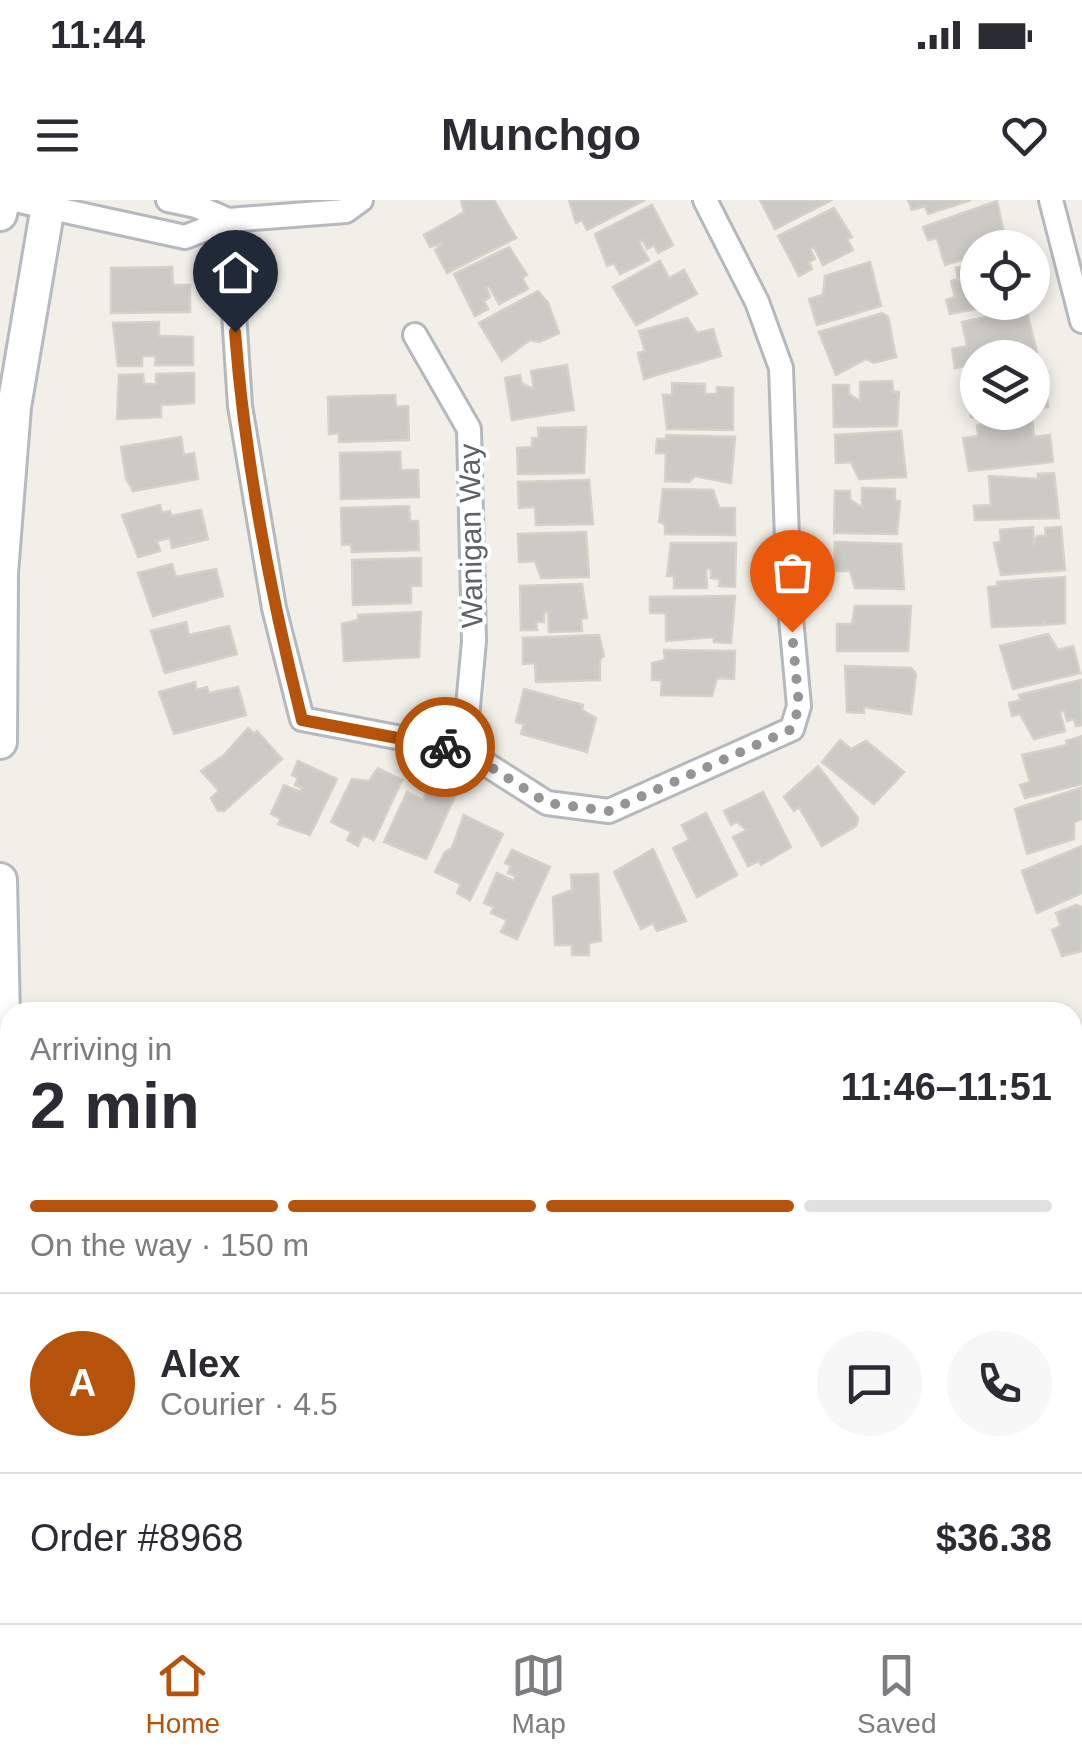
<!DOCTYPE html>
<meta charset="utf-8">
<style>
body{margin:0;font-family:Arial,sans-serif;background:#f7f7f7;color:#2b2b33;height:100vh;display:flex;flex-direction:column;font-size:38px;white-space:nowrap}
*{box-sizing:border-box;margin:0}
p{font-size:32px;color:#7c7c81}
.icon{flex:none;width:55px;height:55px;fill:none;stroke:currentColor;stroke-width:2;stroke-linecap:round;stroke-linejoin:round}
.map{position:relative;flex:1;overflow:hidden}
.panel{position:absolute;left:0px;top:802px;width:1082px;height:622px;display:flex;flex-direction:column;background:#fff;border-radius:30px 30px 0 0;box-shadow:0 5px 15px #0003}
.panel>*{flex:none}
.tools{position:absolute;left:960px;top:30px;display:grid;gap:20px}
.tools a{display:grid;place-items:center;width:90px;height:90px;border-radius:50%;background:#fff;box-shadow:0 5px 15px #0003;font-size:50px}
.pin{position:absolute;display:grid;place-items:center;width:85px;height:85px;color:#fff;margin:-102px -42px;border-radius:50% 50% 50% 0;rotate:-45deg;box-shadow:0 0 10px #0007}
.pin .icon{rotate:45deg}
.courier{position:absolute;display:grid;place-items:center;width:100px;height:100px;margin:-50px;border:8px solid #b45309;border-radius:50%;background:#fff;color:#222;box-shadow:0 2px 12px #0007}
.summary em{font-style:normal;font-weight:600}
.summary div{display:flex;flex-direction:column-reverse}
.summary{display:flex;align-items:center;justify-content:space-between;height:170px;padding:0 30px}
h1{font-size:65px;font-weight:600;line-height:75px}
.bar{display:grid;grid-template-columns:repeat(4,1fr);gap:15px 10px;align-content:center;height:120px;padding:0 30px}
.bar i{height:12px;border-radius:8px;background:#e1e1e2}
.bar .active{background:#b45309}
.bar p{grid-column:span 4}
.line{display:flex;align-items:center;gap:25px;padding:0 30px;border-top:2px solid #e1e1e2}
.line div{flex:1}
.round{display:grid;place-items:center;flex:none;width:105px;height:105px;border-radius:52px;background:#f7f7f7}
.status{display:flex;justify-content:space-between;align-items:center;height:70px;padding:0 50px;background:#fff;direction:ltr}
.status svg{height:28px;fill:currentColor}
header{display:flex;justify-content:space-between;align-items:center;height:130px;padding:0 30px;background:#fff;font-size:45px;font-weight:600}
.tab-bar{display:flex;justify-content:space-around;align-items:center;height:140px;border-top:2px solid #e1e1e2;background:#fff;font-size:28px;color:#7c7c81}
.tab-bar a{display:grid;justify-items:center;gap:5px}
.tab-bar .active{color:#b45309}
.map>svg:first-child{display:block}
.building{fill:#cccac5;stroke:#d6d1c6;stroke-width:2.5}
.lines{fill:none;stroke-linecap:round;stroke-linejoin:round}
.street-casing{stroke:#b5b8bc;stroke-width:28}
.secondary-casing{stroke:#b6babf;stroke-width:38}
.street{stroke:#fff;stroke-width:22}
.secondary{stroke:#fff;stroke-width:32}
.done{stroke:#929495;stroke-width:10;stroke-dasharray:0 18}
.route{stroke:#b45309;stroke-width:12}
.labels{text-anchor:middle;stroke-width:8;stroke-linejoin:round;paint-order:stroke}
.street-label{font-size:30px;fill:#5f6368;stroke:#fff}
</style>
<div class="status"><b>11:44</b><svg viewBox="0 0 49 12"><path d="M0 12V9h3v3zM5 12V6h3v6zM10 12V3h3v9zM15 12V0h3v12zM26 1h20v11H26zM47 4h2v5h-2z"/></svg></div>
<header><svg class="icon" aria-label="menu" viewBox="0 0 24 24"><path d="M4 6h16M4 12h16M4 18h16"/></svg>Munchgo<svg class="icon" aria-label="heart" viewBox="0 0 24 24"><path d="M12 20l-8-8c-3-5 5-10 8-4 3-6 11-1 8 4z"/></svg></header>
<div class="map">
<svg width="1082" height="1423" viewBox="0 0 1082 1423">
<rect width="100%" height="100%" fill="#f1efe8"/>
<g class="building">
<polygon points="494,0 516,38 447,73 435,50 443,43 430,47 424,35 464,12 461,0"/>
<polygon points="569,0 645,0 587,30 582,20 576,23"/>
<polygon points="760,0 832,0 775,29"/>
<polygon points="908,0 971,0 928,14 925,6 912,10"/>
<polygon points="997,1 1007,47 978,48 968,58 945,65 937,38 928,40 923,27"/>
<polygon points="652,5 673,45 658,53 654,45 647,49 643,40 639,42 649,60 620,74 614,63 607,66 595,34"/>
<polygon points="834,8 852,37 847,39 853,50 823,65 814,47 810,49 815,59 809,62 812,69 799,76 778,36"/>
<polygon points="509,47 527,75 522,77 528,89 499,104 489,86 486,87 490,97 484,101 488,109 475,116 454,74"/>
<polygon points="660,61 669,78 684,70 697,94 636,125 613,87"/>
<polygon points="870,62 881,106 817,125 809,99 823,95 825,76"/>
<polygon points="978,63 978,102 1009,102 950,114 946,100 955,97 951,81 958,79 956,68"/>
<polygon points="172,67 173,85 190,85 190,112 111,113 111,68"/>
<polygon points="538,91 548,103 559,133 539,142 530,140 502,161 479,123"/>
<polygon points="1026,109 1037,152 978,158 978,164 955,168 952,149 967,146 962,122"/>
<polygon points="882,113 888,117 896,157 874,163 866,159 836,175 819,132"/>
<polygon points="687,118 697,133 713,129 721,156 644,179 638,153 645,151 639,131"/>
<polygon points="159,122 159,136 193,137 193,165 155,165 156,156 142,156 142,166 118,166 113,123"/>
<polygon points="567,165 574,210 512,220 505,178 520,175 522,184 534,189 531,171"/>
<polygon points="978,171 978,212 1011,212 971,217 970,172"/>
<polygon points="194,173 194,203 161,205 161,217 117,219 119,175 143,174 144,184 156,184 156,174"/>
<polygon points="1044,179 1048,207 1032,209 1032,181"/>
<polygon points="892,181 893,192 899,192 897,226 834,227 833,185 849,185 849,194 860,201 860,182"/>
<polygon points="672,183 705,184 705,194 717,194 717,187 733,188 733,230 667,229 663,195 672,195"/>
<polygon points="395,195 396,207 408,206 409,240 339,242 339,233 329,234 328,197"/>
<polygon points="1032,219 1034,237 1050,235 1053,262 969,271 963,238 978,236 977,225"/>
<polygon points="586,227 584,273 518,274 517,248 532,247 532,238 539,238 538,228"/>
<polygon points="901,231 906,277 859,279 851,262 836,263 835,235"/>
<polygon points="666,235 735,237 731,283 695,276 689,282 665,281 666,253 656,253 657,239 666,239"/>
<polygon points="181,237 184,255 194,253 198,279 133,291 126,278 121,247"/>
<polygon points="400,252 401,270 418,270 419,297 341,299 340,253"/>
<polygon points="1054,273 1059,318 975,320 974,306 991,305 989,276 1038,279 1038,274"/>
<polygon points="589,280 593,324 536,325 535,307 519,308 518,282"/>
<polygon points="862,288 895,289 895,301 900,301 897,334 834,333 835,291 850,291 850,300 862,307"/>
<polygon points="663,289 713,290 719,308 735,308 735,335 665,334 665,324 659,322"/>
<polygon points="160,305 162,313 170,311 171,316 201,310 208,339 172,348 170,338 157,341 160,351 138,357 122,315"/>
<polygon points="409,306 410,321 418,321 419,350 352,352 351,344 342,345 341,308"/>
<polygon points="1033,327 1034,346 1037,336 1046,336 1045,328 1061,327 1065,370 1001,375 994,343 1001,342 1000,330"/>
<polygon points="586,332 589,377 541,378 535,361 519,362 518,334"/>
<polygon points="835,342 901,344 904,389 855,388 850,371 834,371"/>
<polygon points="671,343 736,343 735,387 719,386 720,379 711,378 711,369 706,369 707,388 674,388 674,376 667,376"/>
<polygon points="421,358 421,386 411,386 411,403 353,405 352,360"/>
<polygon points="172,364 176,377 216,369 223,396 153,416 138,373"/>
<polygon points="1065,377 1065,423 1044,425 1044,419 1042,425 992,427 988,387 998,386 997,382"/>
<polygon points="582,384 587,418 581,419 582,431 549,432 548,412 544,412 544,422 536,422 537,430 521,430 520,386"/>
<polygon points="735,396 731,443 714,442 714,437 666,441 666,413 650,413 650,397"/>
<polygon points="855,406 911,406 908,451 837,451 837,424 852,424"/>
<polygon points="421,412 419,457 344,461 342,424 358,420 358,415"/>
<polygon points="186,422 189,435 229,426 237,454 165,473 151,431"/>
<polygon points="1048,434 1058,450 1073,446 1080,473 1013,489 1000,446"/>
<polygon points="599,435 604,456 600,459 600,480 536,482 535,463 523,464 523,438"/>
<polygon points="664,450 735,451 734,479 717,478 712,496 661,495 662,480 652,480 652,463 665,460"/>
<polygon points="845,466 911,468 916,474 911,514 864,507 864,513 847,512"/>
<polygon points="1081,480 1082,525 1076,526 1074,519 1067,521 1064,510 1060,512 1065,531 1034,539 1020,514 1012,516 1009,503 1021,500 1019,495"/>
<polygon points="195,482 196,490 207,487 209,493 238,487 246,515 174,534 159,492"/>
<polygon points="524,489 583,505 582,510 596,518 587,552 521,534 524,524 516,522"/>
<polygon points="248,528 254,534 257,531 282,559 224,611 218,611 211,598 219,591 201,571 224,555"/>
<polygon points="1082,536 1082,584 1025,598 1020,585 1030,582 1022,555 1067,545 1066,541"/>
<polygon points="840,540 851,549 866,541 904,572 874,604 822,562"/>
<polygon points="298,561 337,579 310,635 278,624 281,619 271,614 284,585 301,592 302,588 295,585 298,578 292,575"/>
<polygon points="818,566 858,618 856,626 822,646 799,607 794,611 784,597"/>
<polygon points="378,568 402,580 374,640 363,635 358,646 347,640 351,632 331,622 352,579 369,581"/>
<polygon points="430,584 455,596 426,659 384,642 407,592 423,600"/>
<polygon points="1081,588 1082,619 1074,622 1074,639 1027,654 1015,609"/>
<polygon points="763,592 791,647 761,665 759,661 748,666 733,637 747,630 737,622 731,625 724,611"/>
<polygon points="706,613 737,675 697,697 673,648 689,640 682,625"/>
<polygon points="464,615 503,634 470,700 457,693 461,684 435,672 445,652 452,648"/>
<polygon points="1082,646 1082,693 1037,713 1022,671"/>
<polygon points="653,649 686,721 657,731 653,723 641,729 614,672"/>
<polygon points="512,650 550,667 517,739 501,732 507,720 491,713 494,707 484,703 497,673 514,681 515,676 508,673 511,666 505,663"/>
<polygon points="598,674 601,741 589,743 589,755 572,755 572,745 555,745 553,697 572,690 571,675"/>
<polygon points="1076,705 1082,707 1082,751 1062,756 1052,730 1061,726 1056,713"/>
<polygon points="1072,1263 1082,1266 1082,1329 1072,1326"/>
<polygon points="1082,1356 1082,1411 1072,1415 1072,1361"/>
<polygon points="531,1415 599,1415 576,1423 534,1423"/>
<polygon points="719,1415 805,1415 807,1423 721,1423"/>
<polygon points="931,1415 980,1415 980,1417 932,1423"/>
</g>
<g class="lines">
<defs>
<g id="street">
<polyline points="15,0 185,37 228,20 196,6 168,0"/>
<polyline points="361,0 346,11 228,20 240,206 274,408 302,519 464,550 547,603 609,611 792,529 799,506 789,396 781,168 757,102 705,0"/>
<polyline points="1051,0 1082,121"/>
<polyline points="415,135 469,229 474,441 464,550"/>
<polyline points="461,1415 464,1423"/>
<polyline points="866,1415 868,1423"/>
</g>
<g id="secondary">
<polyline points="0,14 3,0"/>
<polyline points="0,542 1,373 14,207 49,0"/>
<polyline points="0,680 10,1141"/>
<polyline points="1072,1020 1082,1018"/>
<polyline points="1072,1070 1082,1068"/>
<polyline points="34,1415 36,1423"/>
</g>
</defs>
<use href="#street" class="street-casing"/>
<use href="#secondary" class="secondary-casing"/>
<use href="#street" class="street"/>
<use href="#secondary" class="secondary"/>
</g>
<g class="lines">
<polyline class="done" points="445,547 464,550 547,603 609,611 792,529 799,506 792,432"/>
<path class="route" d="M235,132C245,263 270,392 302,520L445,547"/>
</g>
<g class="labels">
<g class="street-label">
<text transform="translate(471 336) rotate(-91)" y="10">Wanigan Way</text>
</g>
</g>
</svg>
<div class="tools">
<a><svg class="icon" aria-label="locate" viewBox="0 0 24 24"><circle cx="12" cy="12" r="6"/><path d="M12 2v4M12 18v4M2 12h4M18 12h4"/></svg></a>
<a><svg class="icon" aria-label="layers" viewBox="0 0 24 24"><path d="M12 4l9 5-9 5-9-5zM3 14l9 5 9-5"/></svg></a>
</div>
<div class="pin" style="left:792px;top:432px;background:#ea580c"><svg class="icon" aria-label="bag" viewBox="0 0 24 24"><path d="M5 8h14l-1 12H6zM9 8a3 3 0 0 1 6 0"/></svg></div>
<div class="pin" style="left:235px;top:132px;background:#1f2937"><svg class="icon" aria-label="home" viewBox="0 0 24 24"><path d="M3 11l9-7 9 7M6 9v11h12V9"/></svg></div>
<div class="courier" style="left:445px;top:547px"><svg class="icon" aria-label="bike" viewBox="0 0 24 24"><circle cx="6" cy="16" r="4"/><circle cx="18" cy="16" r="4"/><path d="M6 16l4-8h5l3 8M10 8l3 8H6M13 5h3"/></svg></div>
<section class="panel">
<div class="summary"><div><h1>2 min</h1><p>Arriving in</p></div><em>11:46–11:51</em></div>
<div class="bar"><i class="active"></i><i class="active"></i><i class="active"></i><i></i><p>On the way · 150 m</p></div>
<div class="line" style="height:180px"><b class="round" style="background:#b45309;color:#fff">A</b><div><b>Alex</b><p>Courier · 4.5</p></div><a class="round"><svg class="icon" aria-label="chat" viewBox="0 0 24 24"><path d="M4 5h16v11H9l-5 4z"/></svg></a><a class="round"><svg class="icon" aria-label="phone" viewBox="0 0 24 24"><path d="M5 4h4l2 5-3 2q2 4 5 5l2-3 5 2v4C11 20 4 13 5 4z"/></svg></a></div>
<div class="line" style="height:130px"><div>Order #8968</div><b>$36.38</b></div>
</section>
</div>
<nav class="tab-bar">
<a class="active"><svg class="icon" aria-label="home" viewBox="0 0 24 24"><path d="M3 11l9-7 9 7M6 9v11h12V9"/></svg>Home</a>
<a><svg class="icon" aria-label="map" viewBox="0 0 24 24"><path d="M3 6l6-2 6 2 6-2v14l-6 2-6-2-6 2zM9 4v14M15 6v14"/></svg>Map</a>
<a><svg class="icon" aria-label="saved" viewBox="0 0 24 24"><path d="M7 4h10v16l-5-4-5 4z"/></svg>Saved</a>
</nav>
